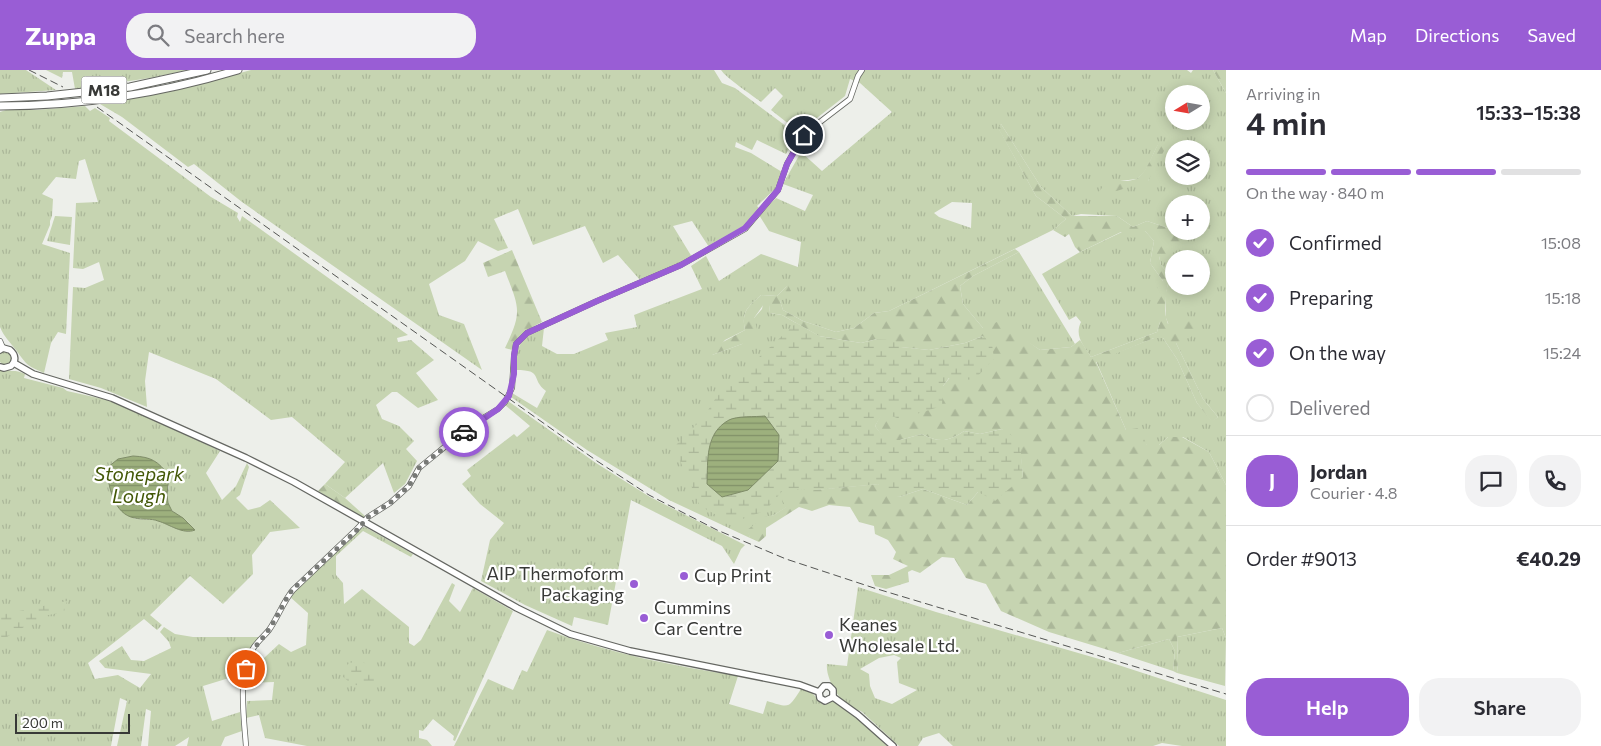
<!DOCTYPE html>
<meta charset="utf-8">
<style>
body{margin:0;font-family:Commissioner,sans-serif;background:#f2f2f3;color:#2b2b33;height:100vh;display:flex;flex-direction:column;font-size:19px;white-space:nowrap}
*{box-sizing:border-box;margin:0}
p{font-size:16px;color:#7c7c81}
.icon{flex:none;width:28px;height:28px;fill:none;stroke:currentColor;stroke-width:2;stroke-linecap:round;stroke-linejoin:round}
.map{position:relative;flex:1;overflow:hidden}
.details{display:flex;flex-direction:column;background:#fff;width:375px}
.details>*{flex:none}
.needle{width:32px;rotate:259deg}
.buttons{position:absolute;left:1165px;top:15px;display:grid;gap:10px}
.buttons a{display:grid;place-items:center;width:45px;height:45px;border-radius:50%;background:#fff;box-shadow:0 2px 12px #0003;font-size:25px}
.scale{position:absolute;left:15px;bottom:12px;width:115px;box-sizing:border-box;padding-left:5px;border:2px solid #383937;border-top:0;font-size:14px;line-height:18px;white-space:nowrap;color:#383937;-webkit-text-stroke:4px #fff;paint-order:stroke}
.pin{position:absolute;display:grid;place-items:center;width:42px;height:42px;color:#fff;margin:-21px;border:2px solid #fff;border-radius:50%;box-shadow:0 1px 5px #0007}
.courier{position:absolute;display:grid;place-items:center;width:50px;height:50px;margin:-25px;border:4px solid #995dd5;border-radius:50%;background:#fff;color:#222;box-shadow:0 1px 6px #0007}
.headline em{font-style:normal;font-weight:600}
.headline div{display:flex;flex-direction:column-reverse}
.headline{display:flex;align-items:center;justify-content:space-between;height:85px;padding:0 20px}
h1{font-size:32px;font-weight:600;line-height:38px}
.bar{display:grid;grid-template-columns:repeat(4,1fr);gap:8px 5px;align-content:center;height:60px;padding:0 20px}
.bar i{height:6px;border-radius:4px;background:#e1e1e2}
.bar .on{background:#995dd5}
.bar p{grid-column:span 4}
.line{display:flex;align-items:center;gap:12px;padding:0 20px;border-top:1px solid #e1e1e2}
.line div{flex:1}
.round{display:grid;place-items:center;flex:none;width:52px;height:52px;border-radius:20px;background:#f2f2f3}
ol{padding:0 20px;list-style:none}
li{display:flex;align-items:center;gap:15px;height:55px}
li p{margin-inline-start:auto}
li .icon{padding:5px;border-radius:50%;background:#995dd5;color:#fff;stroke-width:4}
li:last-child{color:#7c7c81}
li i{width:28px;height:28px;border:2px solid #e1e1e2;border-radius:50%}
.cta{display:flex;gap:10px;margin-top:auto;padding:10px 20px}
.cta a{flex:1;height:58px;border-radius:20px;background:#995dd5;color:#fff;font-size:20px;font-weight:600;line-height:58px;text-align:center}
.cta a+a{background:#f2f2f3;color:#2b2b33}
header{display:flex;align-items:center;gap:30px;box-sizing:border-box;height:70px;padding:0 25px;background:#995dd5;color:#fff}
header strong{font-size:24px}
nav{display:flex;gap:28px;margin-inline-start:auto;font-size:18px}
.search{width:350px;height:45px;background:#f2f2f3;display:flex;align-items:center;gap:12px;box-sizing:border-box;padding:0 18px;border-radius:20px;color:#7c7c81;font-size:19px}
main{display:flex;flex:1;min-height:0}
.map>svg:first-child{display:block}
.grass{fill:url(#grass-tufts);fill-rule:evenodd}
.forest{fill:url(#forest-firs)}
.wetland{fill:url(#wetland-marsh)}
.water{fill:url(#water-rules);stroke:#7f8c68}
.lines{fill:none;stroke-linecap:round;stroke-linejoin:round}
.minor-casing{stroke:#656762;stroke-width:6}
.major-casing{stroke:#656762;stroke-width:8}
.highway-casing{stroke:#656762;stroke-width:9}
.minor{stroke:#fff;stroke-width:4.5}
.major{stroke:#fff;stroke-width:5.5}
.highway{stroke:#fff;stroke-width:7}
.rail{stroke:#555654;stroke-width:1;stroke-dasharray:8 4;stroke-linecap:butt}
.done{stroke:#777976;stroke-width:5;stroke-dasharray:0 9}
.route{stroke:#995dd5;stroke-width:6}
.poi-dot{fill:#995dd5;stroke:#fff;stroke-width:2}
.labels{text-anchor:middle;stroke-width:4.5;stroke-linejoin:round;paint-order:stroke}
.shield{fill:#fff;stroke:#747473;stroke-width:1}
.shield-label{font-size:16px;font-weight:bold;fill:#383937}
.poi-label{font-size:18px;fill:#383937;stroke:#fff;text-anchor:start}
.water-label{font-size:19px;font-style:italic;fill:#435807;stroke:#fff}
</style>
<header>
<strong>Zuppa</strong>
<div class="search"><svg class="icon" aria-label="search" viewBox="0 0 24 24"><circle cx="10" cy="10" r="6"/><path d="M15 15l6 6"/></svg>Search here</div>
<nav><a>Map</a><a>Directions</a><a>Saved</a></nav>
</header>
<main>
<div class="map">
<svg width="1226" height="676" viewBox="0 0 1226 676">
<defs>
<pattern id="grass-tufts" width="24" height="20" patternUnits="userSpaceOnUse" patternTransform="scale(1.25)"><rect width="24" height="20" fill="#c6d4b1"/><path d="M3 7l-1-3M5 7V3M7 7l1-3M15 17l-1-3M17 17v-4M19 17l1-3" fill="none" stroke="#abb799"/></pattern>
<pattern id="forest-firs" width="22" height="20" patternUnits="userSpaceOnUse" patternTransform="scale(1.25)"><rect width="22" height="20" fill="#c6d4b1"/><path d="M5 1l3.5 6h-7zM16 11l3.5 6h-7z" fill="#abb799"/></pattern>
<pattern id="wetland-marsh" width="20" height="14" patternUnits="userSpaceOnUse" patternTransform="scale(1.25)"><rect width="20" height="14" fill="#c6d4b1"/><path d="M1 5h8M5 5V1M11 12h8M15 12V8" fill="none" stroke="#abb799"/></pattern>
<pattern id="water-rules" width="6" height="5" patternUnits="userSpaceOnUse" patternTransform="scale(1.25)"><rect width="6" height="5" fill="#9db07d"/><path d="M0 2.5h6" fill="none" stroke="#819067"/></pattern>
</defs>
<rect width="100%" height="100%" fill="#edefea"/>
<g class="grass">
<polygon points="0,0 26,0 56,20 0,24"/>
<polygon points="46,0 188,0 150,8 75,19 72,2 63,2 62,8"/>
<polygon points="251,0 714,0 722,13 735,18 794,62 789,67 794,71 786,84 757,70 752,80 736,72 735,77 751,83 782,102 777,117 757,136 760,139 743,158 709,177 692,151 673,156 692,187 676,196 640,210 618,185 603,193 585,156 533,175 518,139 494,149 508,178 498,181 478,171 465,191 429,214 439,245 464,254 482,300 242,132 194,94 188,97 122,47 100,34 193,16"/>
<path d="M721,0H1187L1191,3L1193,0H1213L1226,23V415L1209,382L1183,367H1168L1159,375H1147L1126,360L1096,291L1154,268H1163L1177,289L1197,333L1212,351L1218,347L1203,329L1176,273L1166,248L1165,226L1170,206L1161,195L1159,186L1180,162L1178,161H1201V134H1174V160L1147,151L1133,157L1117,146L1081,144L1072,146L1041,117L1001,54L999,59L1036,126L1066,149L1053,160L889,241L874,243L854,258L836,262L803,251L783,240L780,231L787,216L777,226L761,225C748,237 741,241 745,260L725,270L712,285L742,274L754,248L762,239L763,234H769L770,243L782,245L819,266L878,414L814,420L774,445L764,448L748,460L750,468L669,430L587,380L511,327L512,323L537,338L546,321C530,309 544,300 516,300C517,274 519,268 544,258L542,276L557,284H574L608,270L605,263L637,257L634,245L702,219L691,196L706,186L719,211L761,184L798,197L801,172L769,161L759,145L776,128L805,141L813,125L783,114L801,82L822,101L892,42L860,13L850,9L845,26L799,62L771,40L783,26L775,18L761,32C752,25 726,8 721,0ZM1174,24H1201V51H1174ZM1160,72L1148,111H1120C1125,110 1132,110 1136,109C1149,103 1152,82 1160,72ZM1174,79H1201V106H1174ZM952,132L972,133L971,158L939,147L934,143ZM1174,189H1201V216H1174Z"/>
<path d="M85,36L90,41L95,38L110,48L109,51L211,127L238,143L237,147L240,152L242,146L408,265L397,268L398,272L411,270L434,290L416,303L438,330L418,338L397,322H392L376,335L382,349L399,356L414,371L406,379L417,391L405,414L394,423L383,393L345,428L325,414L345,392L292,347L271,350L216,309L149,282L145,311L147,337L101,318L69,309L73,217L85,218L104,210L99,192L83,199L73,198L76,133L98,132L85,89L79,91L76,109L56,107L42,124L53,129L52,146L50,151V155L42,174L70,183L66,264L58,262L51,273L44,303C26,295 27,295 16,280C10,272 4,267 0,257V42L6,40H36Z"/>
<polygon points="55,146 72,147 70,175 47,171"/>
<path d="M1145,161L1154,171L1150,193L1163,211L1160,252L1157,262L1091,287C1084,276 1074,266 1081,252L1076,246L1069,250L1042,204L1080,182L1122,162Z"/>
<polygon points="1019,182 1075,274 1071,277 1040,280 1023,269 983,258 963,234 960,216 973,206"/>
<circle cx="6" cy="288" r="7"/>
<path d="M0,300C10,302 15,299 25,304L24,308L63,318L67,321L112,331L165,354L220,381L206,403L222,430L236,416L247,393L249,397L240,425L236,428L248,440L260,437L270,430L300,458L270,462L252,485L253,504L223,534L190,506L150,545L162,555L157,560L144,549L88,593L95,609L118,605L140,618L151,604L105,598L99,591L122,576L131,590L144,591L171,578L169,572L160,562L164,557L175,564L193,567H260L247,586L242,604L203,616L212,651L240,642L242,661L225,667L221,676H187L189,667L175,676H148L151,641L146,639L141,676H117L127,631L120,628L111,676H0ZM133,386L169,416C165,434 168,439 182,448C187,450 191,456 194,460L188,462L156,450L135,449C119,430 108,424 107,398L119,389Z"/>
<polygon points="508,331 596,393 650,427 745,475 741,479 734,494 722,476 631,430 608,555 574,547 572,556 525,535 481,511 490,470 504,453 480,434 462,414 471,406 467,400 514,364 517,367 530,356 505,335"/>
<polygon points="365,457 413,484 411,487 363,461 336,486 336,505 343,513 344,534 362,519 409,557 409,573 414,576 421,570 452,513 455,515 449,531 460,542 473,518 513,541 455,671 453,670 454,666 433,649 423,661 419,660 419,668 427,670 432,676 307,676 265,668 259,645 246,648 247,631 272,630 274,612 247,613 248,597 254,580 264,588 279,574 291,582 306,575 308,543 289,526 360,458"/>
<path d="M858,517L936,542L1106,591L1226,630V676H1182L1162,673L1153,676H953L939,663L923,668L918,676H899L861,641C843,640 825,609 827,594L847,596ZM894,585L901,588L897,592L899,613L917,620L892,634L875,628L870,616L869,604L860,599L879,588Z"/>
<polygon points="1222,558 1226,568 1225,616 1177,603 1178,592 1177,567"/>
<path d="M547,560C609,583 673,596 738,606L729,634L763,644L767,631C790,638 788,639 801,619C819,623 813,629 824,635C827,633 831,631 835,632C846,634 878,666 887,676H454L488,609L513,620L522,600L527,602Z"/>
<polygon points="1169,569 1175,581 1173,601 1118,583"/>
</g>
<g class="forest">
<polygon points="1213,0 1226,0 1226,23"/>
<path d="M1001,54L1041,117L1072,146H1117L1133,157L1147,151L1180,162L1182,177L1168,186H1159L1161,195L1170,206C1166,222 1162,238 1168,254L1187,246L1200,251L1191,267L1176,273L1203,329L1218,347L1212,352L1197,333L1177,289L1163,268H1154L1096,292L1126,360L1138,358L1147,375H1159L1168,367H1182L1209,382L1226,415V568L1222,558L1177,567L1178,592L1177,603L1173,601L1175,581L1169,569L1118,583L1049,562L1001,541L986,514L966,508L954,488L942,487L920,503L912,500L908,502L909,512L886,519L875,516L871,505H889L908,496L893,489L896,482L888,470L875,464L874,456L859,452L850,437L829,435L812,441L799,437L766,458V466L759,472L750,468L747,460L764,447L774,445L786,437L782,430L799,419L814,420L878,414L899,427L923,419L967,435L978,422L1023,407L1021,388L1002,359L980,364L964,361C948,372 939,373 922,364L900,370H885L875,356L882,343L943,316L983,266L965,273L929,280L900,277L877,269L861,273L819,266L782,245L770,243L769,235L764,234L754,248L758,263L742,274L712,285L710,279L745,260C741,241 748,237 761,225L777,226L788,215L791,221L780,231L783,240L803,251L836,262L854,258L874,243L889,241L1015,179L1019,182L973,206L960,216L963,234L983,258L999,251L1040,280L1071,277L1080,270L1091,287L1157,262L1160,252L1152,243L1158,214L1163,211L1150,193L1154,171L1145,161L1132,168L1121,162L1080,182L1075,177L1069,164L1065,167L1053,160L1066,149L1036,126L998,58Z"/>
<path d="M1160,71L1166,77L1148,111L1104,125L1099,122L1104,115C1112,113 1131,111 1136,109C1147,104 1153,81 1160,71Z"/>
<path d="M512,180L542,252C528,259 518,265 512,280L505,278C523,241 519,238 505,201L488,207L483,193Z"/>
<polygon points="325,414 345,428 365,446 364,448 318,421"/>
</g>
<g class="wetland">
<path d="M796,253L819,266L861,273L877,269L894,270L901,277L929,280L965,273L983,266L992,274L994,289L974,310L949,308L943,316L942,336L900,349L883,343L875,356L886,370H900L922,364C939,373 948,372 964,361L980,364L1002,359L1020,371L1023,407L995,431L978,422L967,435L923,419L899,427L885,424L878,414L814,420L784,419L765,441L731,453L700,436L674,377L703,348L717,326Z"/>
<polygon points="67,531 64,542 43,546 0,571 0,545"/>
<path d="M361,591L375,599L379,611C365,620 354,617 342,606V602L349,593Z"/>
</g>
<g class="water">
<path d="M765,346L779,365L778,391L748,420L722,427L707,414C708,390 705,363 729,350C736,346 756,347 765,346Z"/>
<path d="M133,386C152,387 157,391 169,405L167,425L168,433L172,441L183,448L195,460C183,465 169,454 158,451C151,448 142,450 135,448C114,445 108,416 107,398L118,389Z"/>
</g>
<g class="lines">
<defs>
<g id="minor">
<polyline points="0,271 3,278"/>
<path d="M246,676C244,647 237,603 254,577C258,571 264,566 269,560C278,547 283,532 293,520L355,461L368,447L390,433L409,416L419,398L470,356L498,339L505,332L512,318L514,286L516,274L527,263L597,231L681,195L745,159L778,120L787,94L803,65L850,29L858,6L862,0"/>
</g>
<g id="major">
<path d="M0,280L3,278L10,280C16,285 16,291 11,296L4,298L0,297"/>
<polyline points="14,293 33,304 112,328 246,388 294,412 517,538 570,564 630,581 800,615 819,622 820,628 825,631 833,627"/>
<polyline points="819,622 824,616 829,616 833,620 833,627"/>
<polyline points="833,627 858,645 893,676"/>
</g>
<g id="highway">
<polyline points="0,28 47,26 130,17 207,0"/>
<path d="M0,36C80,36 162,23 238,0"/>
</g>
</defs>
<use href="#minor" class="minor-casing"/>
<use href="#major" class="major-casing"/>
<use href="#highway" class="highway-casing"/>
<use href="#minor" class="minor"/>
<use href="#major" class="major"/>
<use href="#highway" class="highway"/>
<g class="rail">
<polyline points="29,0 63,17"/>
<polyline points="97,37 597,391 649,425 676,439 717,460 786,489 874,518 1226,624"/>
</g>
</g>
<g class="lines">
<path class="done" d="M246,599C251,577 259,574 270,558C278,545 284,532 292,520L356,461L368,447L390,433L409,416L419,398L464,362"/>
<polyline class="route" points="464,362 498,339 509,326 514,304 514,286 516,274 527,263 597,231 681,195 745,158 778,120 787,94 804,65"/>
</g>
<g class="poi-dot">
<circle cx="684" cy="506" r="5"/>
<circle cx="634" cy="514" r="5"/>
<circle cx="644" cy="548" r="5"/>
<circle cx="829" cy="565" r="5"/>
</g>
<g class="labels">
<rect class="shield" x="81.5" y="6.5" width="45" height="27" rx="4"/>
<g class="shield-label">
<text x="104" y="26">M18</text>
</g>
<g class="poi-label">
<text x="624" y="510" text-anchor="end">AIP Thermoform<tspan x="624" dy="21">Packaging</tspan></text>
<text x="694" y="512">Cup Print</text>
<text x="654" y="544">Cummins<tspan x="654" dy="21">Car Centre</tspan></text>
<text x="839" y="561">Keanes<tspan x="839" dy="21">Wholesale Ltd.</tspan></text>
</g>
<g class="water-label">
<text x="139" y="411">Stonepark<tspan x="139" dy="22">Lough</tspan></text>
</g>
</g>
</svg>
<div class="buttons">
<a><svg class="needle" viewBox="-14 -14 28 28"><path d="M0-13l5 13h-10z" fill="#e53935"/><path d="M0 13l5-13h-10z" fill="#7c7c81"/></svg></a>
<a><svg class="icon" aria-label="layers" viewBox="0 0 24 24"><path d="M12 4l9 5-9 5-9-5zM3 14l9 5 9-5"/></svg></a>
<a>+</a>
<a>−</a>
</div>
<div class="scale">200 m</div>
<div class="pin" style="left:246px;top:599px;background:#ea580c"><svg class="icon" aria-label="bag" viewBox="0 0 24 24"><path d="M5 8h14l-1 12H6zM9 8a3 3 0 0 1 6 0"/></svg></div>
<div class="pin" style="left:804px;top:65px;background:#1f2937"><svg class="icon" aria-label="home" viewBox="0 0 24 24"><path d="M3 11l9-7 9 7M6 9v11h12V9"/></svg></div>
<div class="courier" style="left:464px;top:362px"><svg class="icon" aria-label="car" viewBox="0 0 24 24"><path d="M5 17H2v-5l4-1 3-4h7l3 4 3 1v5h-3M9 17h6M6 11h13"/><circle cx="7" cy="17" r="2"/><circle cx="17" cy="17" r="2"/></svg></div>
</div>
<section class="details">
<div class="headline"><div><h1>4 min</h1><p>Arriving in</p></div><em>15:33–15:38</em></div>
<div class="bar"><i class="on"></i><i class="on"></i><i class="on"></i><i></i><p>On the way · 840 m</p></div>
<ol>
<li><svg class="icon" aria-label="check" viewBox="0 0 24 24"><path d="M5 12l5 5 9-10"/></svg>Confirmed<p>15:08</p></li>
<li><svg class="icon" aria-label="check" viewBox="0 0 24 24"><path d="M5 12l5 5 9-10"/></svg>Preparing<p>15:18</p></li>
<li><svg class="icon" aria-label="check" viewBox="0 0 24 24"><path d="M5 12l5 5 9-10"/></svg>On the way<p>15:24</p></li>
<li><i></i>Delivered</li>
</ol>
<div class="line" style="height:90px"><b class="round" style="background:#995dd5;color:#fff">J</b><div><b>Jordan</b><p>Courier · 4.8</p></div><a class="round"><svg class="icon" aria-label="chat" viewBox="0 0 24 24"><path d="M4 5h16v11H9l-5 4z"/></svg></a><a class="round"><svg class="icon" aria-label="phone" viewBox="0 0 24 24"><path d="M5 4h4l2 5-3 2q2 4 5 5l2-3 5 2v4C11 20 4 13 5 4z"/></svg></a></div>
<div class="line" style="height:65px"><div>Order #9013</div><b>€40.29</b></div>
<div class="cta"><a>Help</a><a>Share</a></div>
</section>
</main>
